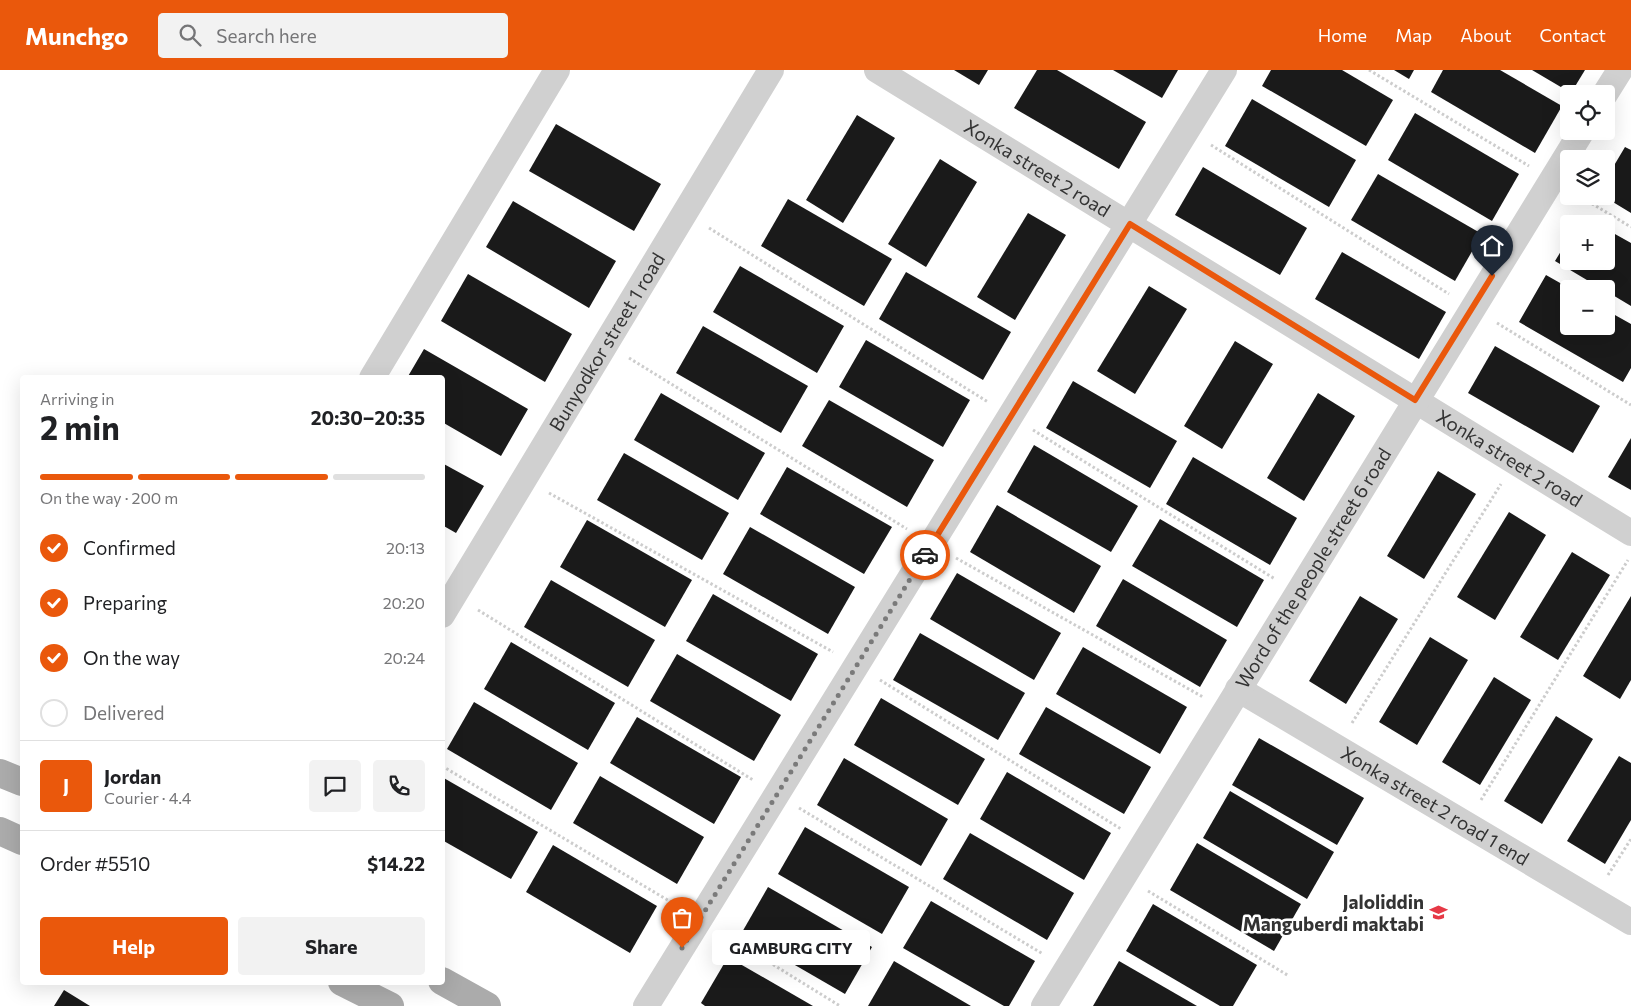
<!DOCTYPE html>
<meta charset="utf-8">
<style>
body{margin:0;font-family:Commissioner,sans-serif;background:#f2f2f2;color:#202124;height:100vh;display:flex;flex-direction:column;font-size:19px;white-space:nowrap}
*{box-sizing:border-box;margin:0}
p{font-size:16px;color:#757577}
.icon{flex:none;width:28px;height:28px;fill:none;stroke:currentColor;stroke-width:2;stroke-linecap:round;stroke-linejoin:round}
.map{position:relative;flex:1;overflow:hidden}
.drawer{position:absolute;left:20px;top:305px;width:425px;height:610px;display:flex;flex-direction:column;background:#fff;border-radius:5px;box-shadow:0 5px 20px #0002}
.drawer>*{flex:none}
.tools{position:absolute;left:1560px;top:15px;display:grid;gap:10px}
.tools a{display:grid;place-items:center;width:55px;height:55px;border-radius:5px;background:#fff;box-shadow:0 5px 20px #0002;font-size:25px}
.pin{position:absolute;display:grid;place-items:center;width:42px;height:42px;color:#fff;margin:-51px -21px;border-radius:50% 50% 50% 0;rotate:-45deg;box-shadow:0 0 5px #0007}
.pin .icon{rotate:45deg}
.courier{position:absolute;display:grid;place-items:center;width:50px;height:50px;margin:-25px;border:4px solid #ea580c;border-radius:50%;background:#fff;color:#222;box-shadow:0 1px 6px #0007}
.bubble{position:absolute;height:35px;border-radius:5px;background:#fff;box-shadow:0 5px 20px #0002;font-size:16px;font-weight:700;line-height:35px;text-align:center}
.overview em{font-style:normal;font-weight:700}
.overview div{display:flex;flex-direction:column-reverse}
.overview{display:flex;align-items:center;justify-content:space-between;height:85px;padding:0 20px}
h1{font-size:32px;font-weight:700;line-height:38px}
.bar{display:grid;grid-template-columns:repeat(4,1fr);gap:8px 5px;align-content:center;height:60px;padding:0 20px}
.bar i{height:6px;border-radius:4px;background:#e0e0e0}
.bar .on{background:#ea580c}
.bar p{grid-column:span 4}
.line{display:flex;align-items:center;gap:12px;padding:0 20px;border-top:1px solid #e0e0e0}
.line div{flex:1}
.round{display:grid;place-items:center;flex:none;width:52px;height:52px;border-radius:5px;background:#f2f2f2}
ol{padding:0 20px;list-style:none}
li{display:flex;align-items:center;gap:15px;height:55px}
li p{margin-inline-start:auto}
li .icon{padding:5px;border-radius:50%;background:#ea580c;color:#fff;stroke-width:4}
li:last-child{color:#757577}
li i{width:28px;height:28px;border:2px solid #e0e0e0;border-radius:50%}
.cta{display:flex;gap:10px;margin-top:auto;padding:10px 20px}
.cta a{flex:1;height:58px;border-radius:5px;background:#ea580c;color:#fff;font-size:20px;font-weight:700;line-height:58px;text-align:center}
.cta a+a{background:#f2f2f2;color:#202124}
header{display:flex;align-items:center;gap:30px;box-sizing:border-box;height:70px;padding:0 25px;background:#ea580c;color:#fff}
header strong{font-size:24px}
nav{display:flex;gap:28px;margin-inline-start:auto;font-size:18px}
.search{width:350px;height:45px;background:#f2f2f2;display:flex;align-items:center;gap:12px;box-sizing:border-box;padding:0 18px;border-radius:5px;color:#757577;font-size:19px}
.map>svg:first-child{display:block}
.building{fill:#1a1a1a}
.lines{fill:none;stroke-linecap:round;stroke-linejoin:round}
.path{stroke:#cdcdcd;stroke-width:3;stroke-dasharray:2.5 2.5;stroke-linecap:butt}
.minor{stroke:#d0d0d0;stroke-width:26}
.primary{stroke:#ababab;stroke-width:28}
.done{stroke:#7a7a7a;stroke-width:5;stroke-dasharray:0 9}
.route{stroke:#ea580c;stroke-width:6}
.labels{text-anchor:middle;stroke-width:5;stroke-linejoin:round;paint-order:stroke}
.street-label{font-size:19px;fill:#333;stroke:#fff}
.poi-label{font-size:19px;font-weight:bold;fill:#333;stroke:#fff;text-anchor:end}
</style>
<header>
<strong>Munchgo</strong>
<div class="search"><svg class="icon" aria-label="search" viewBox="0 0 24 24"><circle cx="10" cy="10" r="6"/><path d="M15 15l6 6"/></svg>Search here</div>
<nav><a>Home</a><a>Map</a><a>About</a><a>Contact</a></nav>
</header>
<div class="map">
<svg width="1631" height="936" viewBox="0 0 1631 936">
<rect width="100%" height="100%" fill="#fff"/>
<g class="building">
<polygon points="954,0 988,0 979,15"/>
<polygon points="1037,0 1057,0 1146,52 1119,99 1014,38"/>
<polygon points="1113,0 1178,0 1162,28"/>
<polygon points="1271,0 1342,0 1393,30 1366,76 1262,16"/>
<polygon points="1394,0 1414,0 1409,9"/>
<polygon points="1443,0 1500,0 1562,36 1535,83 1431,22"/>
<polygon points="1532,0 1585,0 1571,23"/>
<polygon points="1252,29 1356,90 1329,137 1225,76"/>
<polygon points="1415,43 1519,104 1492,151 1388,90"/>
<polygon points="857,45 895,68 843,153 806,130"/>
<polygon points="556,54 661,114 634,161 529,101"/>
<polygon points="1625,77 1631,80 1631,143 1603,126 1606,126 1606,109"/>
<polygon points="940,89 977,112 926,197 888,174"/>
<polygon points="1203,97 1307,158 1280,205 1175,145"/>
<polygon points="1378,104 1482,164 1455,211 1351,150"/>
<polygon points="788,129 892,189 864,236 761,176"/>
<polygon points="513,131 616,191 589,238 486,177"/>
<polygon points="1028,143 1066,165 1015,250 977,227"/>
<polygon points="1583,145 1598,154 1577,154"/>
<polygon points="1606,159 1631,173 1631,236 1606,221 1606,219 1602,219 1555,191 1569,168 1569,191 1606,191"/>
<polygon points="1342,182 1446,242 1419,289 1315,229"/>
<polygon points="740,196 844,256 817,303 713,242"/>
<polygon points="906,202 1011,262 983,310 879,249"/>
<polygon points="468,204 572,264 545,312 441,251"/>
<polygon points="1546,205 1569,218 1569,256 1606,256 1606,240 1631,254 1631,298 1623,312 1519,252"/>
<polygon points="1149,216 1187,239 1135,324 1097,301"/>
<polygon points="703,256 808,316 781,363 676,303"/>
<polygon points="866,270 970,330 943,377 839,317"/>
<polygon points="1235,271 1273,294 1222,379 1184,356"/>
<polygon points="1495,276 1600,336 1573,383 1468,323"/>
<polygon points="424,279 528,339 501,386 442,352 442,308 407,308"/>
<polygon points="1073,311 1177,371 1150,418 1046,358"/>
<polygon points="661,323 765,383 738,430 634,370"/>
<polygon points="1318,323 1355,346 1304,431 1267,408"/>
<polygon points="829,330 934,390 907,437 802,376"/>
<polygon points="1631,368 1631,420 1608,407"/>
<polygon points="1034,375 1138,436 1111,482 1007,422"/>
<polygon points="624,383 729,443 702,490 597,430"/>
<polygon points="1193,387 1297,448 1270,495 1166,434"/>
<polygon points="442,393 484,416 456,463 442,455"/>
<polygon points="787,397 892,457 864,504 760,444"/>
<polygon points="1438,401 1476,424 1424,509 1387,486"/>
<polygon points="997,435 1101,496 1074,543 970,482"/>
<polygon points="1509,442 1546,465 1495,550 1457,527"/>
<polygon points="1160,449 1264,510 1237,557 1132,496"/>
<polygon points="587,450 692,510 665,557 560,497"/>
<polygon points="750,457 855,517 828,564 723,504"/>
<polygon points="1572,482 1610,505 1558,590 1520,567"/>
<polygon points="957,503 1061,563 1034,610 930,549"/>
<polygon points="1123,509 1227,570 1200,617 1096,556"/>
<polygon points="551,510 655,570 628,617 524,557"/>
<polygon points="713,524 818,584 791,631 686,571"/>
<polygon points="1360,526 1398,549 1346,634 1309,611"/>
<polygon points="1631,526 1631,610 1620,629 1583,606"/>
<polygon points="920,563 1025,623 998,670 893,610"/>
<polygon points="1430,567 1468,590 1417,675 1379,652"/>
<polygon points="511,572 615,633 588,680 484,619"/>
<polygon points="1083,577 1187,637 1160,684 1056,624"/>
<polygon points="677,584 781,645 754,691 650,631"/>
<polygon points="1494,607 1531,630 1480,715 1442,692"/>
<polygon points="881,628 985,689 958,735 854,675"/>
<polygon points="474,632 578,693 551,740 447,679"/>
<polygon points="1046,637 1151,697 1124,744 1019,684"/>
<polygon points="1556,646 1593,669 1542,754 1504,731"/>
<polygon points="637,647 741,707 714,754 610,693"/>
<polygon points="1259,668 1364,728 1337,775 1232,715"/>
<polygon points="1619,686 1631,693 1631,750 1605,794 1567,771"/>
<polygon points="844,688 948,749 921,796 817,735"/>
<polygon points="1007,702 1111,763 1084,810 980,749"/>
<polygon points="600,706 704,767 677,814 573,753"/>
<polygon points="442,707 538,762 511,809 442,770"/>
<polygon points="1230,721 1334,782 1307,829 1203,768"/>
<polygon points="805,757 909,817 882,864 778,804"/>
<polygon points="970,763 1074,823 1047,870 943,809"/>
<polygon points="1197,773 1301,834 1274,881 1170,820"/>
<polygon points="553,775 657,836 630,883 526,822"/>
<polygon points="768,817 872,877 845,924 741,864"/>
<polygon points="931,831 1035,891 1009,936 1004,936 903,878"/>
<polygon points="1153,834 1257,895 1233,936 1220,936 1126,881"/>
<polygon points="728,887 813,936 705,936 701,933"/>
<polygon points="894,891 971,936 868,936"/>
<polygon points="1119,891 1197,936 1093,936"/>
<polygon points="64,920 90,936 54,936"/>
</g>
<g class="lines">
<g class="path">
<polyline points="1369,0 1529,96"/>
<polyline points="1211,75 1449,224"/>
<polyline points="1579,126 1631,157"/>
<polyline points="709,158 988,332"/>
<polyline points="1497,253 1631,335"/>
<polyline points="629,288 907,459"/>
<polyline points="1033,360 1275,509"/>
<polyline points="549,423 833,582"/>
<polyline points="956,488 1203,627"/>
<polyline points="478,540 753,710"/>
<polyline points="880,610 1121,759"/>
<polyline points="1352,653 1501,414"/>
<polyline points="442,696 676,835"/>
<polyline points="1481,730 1628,490"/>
<polyline points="799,738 1043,884"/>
<polyline points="1608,805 1631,769"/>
<polyline points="1148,821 1289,906"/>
<polyline points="722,863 840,936"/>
</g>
<g class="minor">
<path id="s1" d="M877,0L1631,463"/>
<polyline points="1605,24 1620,0"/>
<polyline points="372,308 557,0"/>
<path id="s2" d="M442,545L771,0"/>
<path id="s3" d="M1238,619L1631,852"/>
<polyline points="646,936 1224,0"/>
<path id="s4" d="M1044,936L1582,61"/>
</g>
<g class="primary">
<polyline points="0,703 22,712"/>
<polyline points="0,761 22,771"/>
<polyline points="442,911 487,936"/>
<polyline points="342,912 390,936"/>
</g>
</g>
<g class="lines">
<polyline class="done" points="682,878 925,485"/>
<polyline class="route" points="925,485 1130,154 1415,330 1492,206"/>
</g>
<defs>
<symbol id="school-bare" viewBox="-9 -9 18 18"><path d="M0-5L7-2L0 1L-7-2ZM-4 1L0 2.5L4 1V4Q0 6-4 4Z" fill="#e63946" stroke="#fff" stroke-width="2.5" paint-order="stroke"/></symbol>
</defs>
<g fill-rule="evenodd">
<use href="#school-bare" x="1426" y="830" width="25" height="25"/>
</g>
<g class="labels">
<g class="street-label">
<text dy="7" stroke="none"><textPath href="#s1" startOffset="188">Xonka street 2 road</textPath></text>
<text dy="7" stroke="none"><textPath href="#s2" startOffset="319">Bunyodkor street 1 road</textPath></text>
<text dy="7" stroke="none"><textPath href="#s1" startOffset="742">Xonka street 2 road</textPath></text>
<text dy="7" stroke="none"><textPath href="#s4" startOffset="514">Word of the people street 6 road</textPath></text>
<text dy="7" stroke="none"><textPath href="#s3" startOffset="229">Xonka street 2 road 1 end</textPath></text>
</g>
<g class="poi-label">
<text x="1424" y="839">Jaloliddin<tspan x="1424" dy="22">Manguberdi maktabi</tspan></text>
</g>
</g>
</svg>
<div class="tools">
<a><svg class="icon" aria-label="locate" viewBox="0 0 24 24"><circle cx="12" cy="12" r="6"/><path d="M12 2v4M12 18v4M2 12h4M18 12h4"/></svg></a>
<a><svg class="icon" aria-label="layers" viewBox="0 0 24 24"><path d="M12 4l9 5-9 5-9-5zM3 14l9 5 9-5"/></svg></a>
<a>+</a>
<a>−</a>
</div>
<div class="pin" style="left:682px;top:878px;background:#ea580c"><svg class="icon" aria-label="bag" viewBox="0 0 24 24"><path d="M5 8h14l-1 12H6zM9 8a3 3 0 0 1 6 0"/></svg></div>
<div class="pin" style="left:1492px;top:206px;background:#1f2937"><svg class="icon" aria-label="home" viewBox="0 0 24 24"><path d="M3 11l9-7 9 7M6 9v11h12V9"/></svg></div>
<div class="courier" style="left:925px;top:485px"><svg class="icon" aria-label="car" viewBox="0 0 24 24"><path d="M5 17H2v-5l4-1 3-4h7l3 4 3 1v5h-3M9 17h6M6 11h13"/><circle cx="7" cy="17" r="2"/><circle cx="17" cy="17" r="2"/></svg></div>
<div class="bubble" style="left:712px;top:860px;width:158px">GAMBURG CITY</div>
<section class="drawer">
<div class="overview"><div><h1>2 min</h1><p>Arriving in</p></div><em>20:30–20:35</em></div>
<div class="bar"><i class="on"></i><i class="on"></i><i class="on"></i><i></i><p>On the way · 200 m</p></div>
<ol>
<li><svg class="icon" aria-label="check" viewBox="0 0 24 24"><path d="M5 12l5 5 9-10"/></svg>Confirmed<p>20:13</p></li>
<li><svg class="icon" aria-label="check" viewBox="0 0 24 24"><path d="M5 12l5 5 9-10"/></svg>Preparing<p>20:20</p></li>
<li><svg class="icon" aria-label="check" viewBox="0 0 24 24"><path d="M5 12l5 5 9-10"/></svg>On the way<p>20:24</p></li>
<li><i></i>Delivered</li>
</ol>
<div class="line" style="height:90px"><b class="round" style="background:#ea580c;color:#fff">J</b><div><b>Jordan</b><p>Courier · 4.4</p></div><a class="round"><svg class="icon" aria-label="chat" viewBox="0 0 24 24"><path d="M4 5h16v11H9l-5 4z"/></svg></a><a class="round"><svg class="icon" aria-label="phone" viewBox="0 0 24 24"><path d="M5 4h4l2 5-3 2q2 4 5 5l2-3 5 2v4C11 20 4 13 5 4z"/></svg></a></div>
<div class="line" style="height:65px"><div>Order #5510</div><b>$14.22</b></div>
<div class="cta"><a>Help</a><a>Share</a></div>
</section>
</div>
